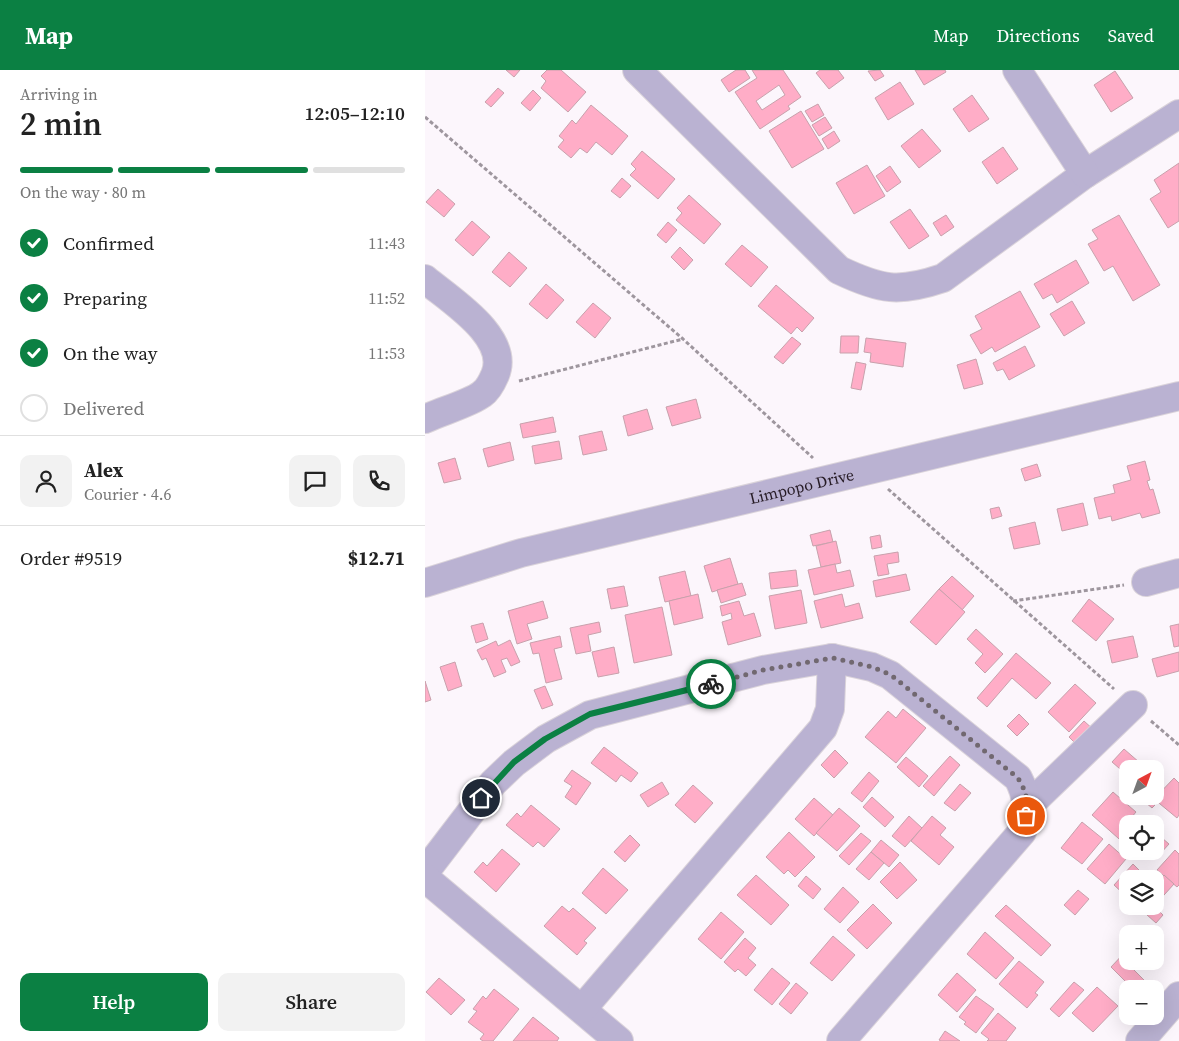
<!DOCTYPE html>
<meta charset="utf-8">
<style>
body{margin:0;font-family:"Source Serif 4",serif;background:#f2f2f2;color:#222;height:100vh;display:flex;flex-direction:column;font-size:19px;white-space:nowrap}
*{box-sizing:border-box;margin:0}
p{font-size:16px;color:#767676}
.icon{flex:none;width:28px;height:28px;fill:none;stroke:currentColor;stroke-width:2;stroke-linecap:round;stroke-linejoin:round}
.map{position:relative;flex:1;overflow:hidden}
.sheet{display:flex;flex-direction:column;background:#fff;width:425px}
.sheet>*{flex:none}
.needle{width:32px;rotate:41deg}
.tools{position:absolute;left:694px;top:690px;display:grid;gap:10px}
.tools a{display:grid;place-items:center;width:45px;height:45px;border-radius:10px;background:#fff;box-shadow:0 5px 20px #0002;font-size:25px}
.pin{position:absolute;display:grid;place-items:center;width:42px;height:42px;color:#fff;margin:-21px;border:2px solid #fff;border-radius:50%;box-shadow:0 1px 5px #0007}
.courier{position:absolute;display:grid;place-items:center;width:50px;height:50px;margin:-25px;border:4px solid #0b8043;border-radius:50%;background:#fff;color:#222;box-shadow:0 1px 6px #0007}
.headline em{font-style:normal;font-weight:600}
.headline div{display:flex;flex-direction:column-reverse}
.headline{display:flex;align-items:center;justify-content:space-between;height:85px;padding:0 20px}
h1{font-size:32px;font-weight:600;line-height:38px}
.bar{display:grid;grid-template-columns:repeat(4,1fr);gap:8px 5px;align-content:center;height:60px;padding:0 20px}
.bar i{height:6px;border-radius:4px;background:#e0e0e0}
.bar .active{background:#0b8043}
.bar p{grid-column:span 4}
.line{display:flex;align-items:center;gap:12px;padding:0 20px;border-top:1px solid #e0e0e0}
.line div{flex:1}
.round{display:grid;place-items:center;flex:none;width:52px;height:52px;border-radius:10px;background:#f2f2f2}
ol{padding:0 20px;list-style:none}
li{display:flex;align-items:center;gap:15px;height:55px}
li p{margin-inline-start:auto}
li .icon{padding:5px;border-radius:50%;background:#0b8043;color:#fff;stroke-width:4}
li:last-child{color:#767676}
li i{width:28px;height:28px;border:2px solid #e0e0e0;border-radius:50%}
.action{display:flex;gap:10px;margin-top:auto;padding:10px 20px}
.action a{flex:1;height:58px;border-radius:10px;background:#0b8043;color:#fff;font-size:20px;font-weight:600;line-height:58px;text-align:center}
.action a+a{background:#f2f2f2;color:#222}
header{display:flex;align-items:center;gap:30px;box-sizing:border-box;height:70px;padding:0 25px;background:#0b8043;color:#fff}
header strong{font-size:24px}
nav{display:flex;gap:28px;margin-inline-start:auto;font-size:18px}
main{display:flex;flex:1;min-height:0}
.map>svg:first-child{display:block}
.building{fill:#ffadc7;stroke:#c8a1ac;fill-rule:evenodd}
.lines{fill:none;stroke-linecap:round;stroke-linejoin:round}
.minor-casing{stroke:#dad3da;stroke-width:30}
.path{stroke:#9e969e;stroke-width:3;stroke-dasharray:4 2.5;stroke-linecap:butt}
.minor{stroke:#bab2d2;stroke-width:28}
.done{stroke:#716870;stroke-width:5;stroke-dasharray:0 9}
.route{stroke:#0b8043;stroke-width:6}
.labels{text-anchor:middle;stroke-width:5;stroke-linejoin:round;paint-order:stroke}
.street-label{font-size:16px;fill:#261b25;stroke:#fff}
</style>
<header>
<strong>Map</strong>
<nav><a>Map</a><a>Directions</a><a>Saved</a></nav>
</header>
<main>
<section class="sheet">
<div class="headline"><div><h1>2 min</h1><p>Arriving in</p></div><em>12:05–12:10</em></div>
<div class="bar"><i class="active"></i><i class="active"></i><i class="active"></i><i></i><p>On the way · 80 m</p></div>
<ol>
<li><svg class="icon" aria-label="check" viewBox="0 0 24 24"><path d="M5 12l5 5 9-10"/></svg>Confirmed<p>11:43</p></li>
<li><svg class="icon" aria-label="check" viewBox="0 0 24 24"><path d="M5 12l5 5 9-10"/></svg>Preparing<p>11:52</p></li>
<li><svg class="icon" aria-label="check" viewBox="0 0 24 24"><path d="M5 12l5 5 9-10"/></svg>On the way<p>11:53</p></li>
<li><i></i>Delivered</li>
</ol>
<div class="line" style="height:90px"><a class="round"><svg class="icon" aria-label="person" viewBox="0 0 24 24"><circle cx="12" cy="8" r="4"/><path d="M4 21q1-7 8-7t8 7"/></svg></a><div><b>Alex</b><p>Courier · 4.6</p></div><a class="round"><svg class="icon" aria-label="chat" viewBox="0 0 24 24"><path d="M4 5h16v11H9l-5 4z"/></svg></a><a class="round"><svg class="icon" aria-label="phone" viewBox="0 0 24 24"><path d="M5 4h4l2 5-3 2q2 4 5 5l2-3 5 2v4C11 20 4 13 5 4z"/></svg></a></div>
<div class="line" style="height:65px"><div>Order #9519</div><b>$12.71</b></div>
<div class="action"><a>Help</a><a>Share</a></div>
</section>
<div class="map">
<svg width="754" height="971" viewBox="0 0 754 971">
<rect width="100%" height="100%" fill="#fcf6fc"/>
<g class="building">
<polygon points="81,0 95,0 89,7"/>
<polygon points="122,0 136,0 161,22 143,42 116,18 121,11 116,6"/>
<polygon points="311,0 320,0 325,8 304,22 296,10"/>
<path d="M327,0H358L376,27L363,36L365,39L335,59L310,22L332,8ZM354,15L360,25L337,40L331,31Z"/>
<polygon points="395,0 413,0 419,8 404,19 391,3"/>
<polygon points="455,0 459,6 450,11 443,1"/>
<polygon points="490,0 520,0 521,2 499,15"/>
<polygon points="690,1 708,28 686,42 669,15"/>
<polygon points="475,12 489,34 463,50 450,28"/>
<polygon points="73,18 79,23 66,37 60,32"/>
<polygon points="108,20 116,28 105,41 96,33"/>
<polygon points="547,25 564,49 544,62 528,39"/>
<polygon points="393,34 399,45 387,52 380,41"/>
<polygon points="166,35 203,66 187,85 171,72 162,83 155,78 146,88 133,77 139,70 134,66 147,50 151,54"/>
<polygon points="376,41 399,79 367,98 344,61"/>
<polygon points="400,47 407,58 394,66 387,55"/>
<polygon points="497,59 516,81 494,98 476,76"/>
<polygon points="409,61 415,71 403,79 397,69"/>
<polygon points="578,77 593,99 572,114 557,92"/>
<polygon points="217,81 250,109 233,129 205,105 211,99 206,94"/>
<polygon points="754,93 754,151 743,158 725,129 736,122 729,110"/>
<polygon points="442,95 460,126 429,144 411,113"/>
<polygon points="465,96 476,112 462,122 451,106"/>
<polygon points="197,108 206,116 195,128 186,121"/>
<polygon points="13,119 30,134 19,147 1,132"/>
<polygon points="264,125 296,154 279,174 251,150 257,143 252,138"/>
<polygon points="485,139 504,166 484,179 465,152"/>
<polygon points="521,145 529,157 516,166 508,153"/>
<polygon points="694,145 735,215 708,231 688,196 679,201 663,174 673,169 667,160"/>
<polygon points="47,151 65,167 48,186 30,170"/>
<polygon points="243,152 252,160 241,173 232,165"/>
<polygon points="317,175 343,197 326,217 300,194"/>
<polygon points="255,177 268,190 259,200 246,187"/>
<polygon points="84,182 102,198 85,217 67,202"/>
<polygon points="651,190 664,213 632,233 627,224 618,229 609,214"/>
<polygon points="121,214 139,230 122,249 104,234"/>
<polygon points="351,215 389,248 377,262 372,257 366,264 333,236"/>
<polygon points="595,221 615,257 570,282 567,277 556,284 545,265 557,259 550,246"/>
<polygon points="647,231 660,253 639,266 625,244"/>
<polygon points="168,233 186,248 170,268 151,252"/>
<polygon points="416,266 434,266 433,283 415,283"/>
<polygon points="367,267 376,274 358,294 349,287"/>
<polygon points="441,268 481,273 478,297 445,292 446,283 439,282"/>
<polygon points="600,276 610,296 584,310 578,299 572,301 568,293"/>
<polygon points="551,289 558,314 539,319 532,295"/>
<polygon points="431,292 441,294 436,320 426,318"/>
<polygon points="271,329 276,348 247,356 241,337"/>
<polygon points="222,339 228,359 203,366 198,346"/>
<polygon points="128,347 131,362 98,368 95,354"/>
<polygon points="177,361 182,380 158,385 154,366"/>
<polygon points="134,371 137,389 110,394 107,376"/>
<polygon points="85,372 89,390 63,397 58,379"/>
<polygon points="30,388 36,409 19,413 13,393"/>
<polygon points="720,391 725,410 722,411 725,420 728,419 735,443 717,448 715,443 687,451 686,446 674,449 669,428 690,423 688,415 706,410 702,396"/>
<polygon points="612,394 616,406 600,411 596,399"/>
<polygon points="658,433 663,455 637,461 632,439"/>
<polygon points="574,437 577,446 567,449 565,439"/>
<polygon points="610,452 615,474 589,479 584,458"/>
<polygon points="405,460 408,472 388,476 385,465"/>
<polygon points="455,465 457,477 447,479 445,467"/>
<polygon points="411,471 416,493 396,497 391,476"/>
<polygon points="473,482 474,492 462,494 464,504 453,506 449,486"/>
<polygon points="305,488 313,514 287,522 279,496"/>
<polygon points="410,494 412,503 425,500 429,516 389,525 383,500"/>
<polygon points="371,500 373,516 346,519 344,503"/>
<polygon points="260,501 266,526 240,532 234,507"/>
<polygon points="481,504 485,520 451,527 448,511"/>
<polygon points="527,506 549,526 537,540 514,519"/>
<polygon points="317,513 321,525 296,533 292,520"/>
<polygon points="199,516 203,536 186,539 182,519"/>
<polygon points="514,519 540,542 511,575 485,552"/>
<polygon points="376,520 382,553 350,559 344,526"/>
<polygon points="273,524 278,548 249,555 244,531"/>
<polygon points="417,524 420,537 434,533 438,548 396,558 389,531"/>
<polygon points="664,529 689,549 671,571 647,551"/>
<polygon points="118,531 123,548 102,554 107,569 92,574 83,541"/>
<polygon points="314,531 319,546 329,543 336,566 303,575 297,552 307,549 306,543 297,546 295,536"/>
<polygon points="237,537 247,585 209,593 200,545"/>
<polygon points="174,552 176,562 163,565 166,581 151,584 145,558"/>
<polygon points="58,553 63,569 51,573 46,556"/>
<polygon points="754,554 754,576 749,577 745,556"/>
<polygon points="551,559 578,584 560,603 550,593 558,584 542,569"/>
<polygon points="135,566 137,577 129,579 137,609 121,613 114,583 108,584 105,573"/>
<polygon points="708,566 713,587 687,593 682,571"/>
<polygon points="85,570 95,592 86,596 82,588 76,590 81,602 69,607 61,588 57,590 52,580 71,571 73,576"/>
<polygon points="189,577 194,603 173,607 167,582"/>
<polygon points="754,582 754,601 732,607 727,589"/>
<polygon points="591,583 626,613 611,629 587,608 562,637 552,628"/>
<polygon points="30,592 37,616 23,621 15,597"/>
<polygon points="0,611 6,630 0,632"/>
<polygon points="650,614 671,633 644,662 623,642"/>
<polygon points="120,616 128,635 117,639 109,620"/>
<polygon points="478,639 501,658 471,693 440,667 463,641 471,648"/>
<polygon points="594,644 604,654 592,666 582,656"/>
<polygon points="659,651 670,661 655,678 644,667"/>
<polygon points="179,677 213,703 206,712 196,705 191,712 166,693"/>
<polygon points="699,679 722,699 702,699 702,705 687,692"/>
<polygon points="410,680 423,693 409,708 396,695"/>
<polygon points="525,686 535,695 509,726 498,716"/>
<polygon points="481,687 503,706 494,717 472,697"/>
<polygon points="147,700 166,713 151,735 140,727 147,716 139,711"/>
<polygon points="444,702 454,711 437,732 426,723"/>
<polygon points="749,708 754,713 754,745 752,748 729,729"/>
<polygon points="237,712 244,724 223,737 215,725"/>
<polygon points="535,714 546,723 530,741 519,733"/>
<polygon points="268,715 288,733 270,753 250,735"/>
<polygon points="688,722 711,742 700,755 702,757 702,776 667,745"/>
<polygon points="713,726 720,726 730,735 727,738"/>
<polygon points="447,727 469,747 460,757 438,737"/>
<polygon points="389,728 408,745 389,766 370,749"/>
<polygon points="106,735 135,759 119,777 113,772 108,777 81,755 92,743 96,747"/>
<polygon points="414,738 435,756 412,781 391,763"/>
<polygon points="484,746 497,758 480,777 467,766"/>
<polygon points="507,746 521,758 515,765 529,777 514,795 486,771"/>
<polygon points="657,752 678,769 657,794 636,778"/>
<polygon points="364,762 390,787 370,807 363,800 359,804 341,787"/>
<polygon points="730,762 744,774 734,785 730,781"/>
<polygon points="436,763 446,771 424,795 414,786"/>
<polygon points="205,765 215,775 200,792 189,782"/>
<polygon points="456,770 474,785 464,797 446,782"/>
<polygon points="684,774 701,789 680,814 662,799"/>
<polygon points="77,779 95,794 71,822 49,802 58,792 62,796"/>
<polygon points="750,780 754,784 754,815 752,817 732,800"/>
<polygon points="446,782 459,793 444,810 431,799"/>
<polygon points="475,792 492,810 472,829 455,812"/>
<polygon points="708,794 722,808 702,809 702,827 689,815"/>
<polygon points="178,798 203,820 181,844 157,823"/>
<polygon points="331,805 364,835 346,855 312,825"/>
<polygon points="739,805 749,814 730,835 730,815"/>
<polygon points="381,806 396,819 388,829 373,816"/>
<polygon points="418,817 434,832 415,853 399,839"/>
<polygon points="653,820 664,829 650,845 639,835"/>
<polygon points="448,834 467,853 442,879 422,860"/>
<polygon points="581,835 626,875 616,886 570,846"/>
<polygon points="137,836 144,842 148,838 171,858 159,871 162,873 152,885 119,856"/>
<polygon points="712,836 729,836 738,845 731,853"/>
<polygon points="296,842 319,862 296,889 273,869"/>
<polygon points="560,862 589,888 571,909 542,884"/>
<polygon points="408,866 430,885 407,911 385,893"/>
<polygon points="320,868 331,878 323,888 331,895 321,906 313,899 310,902 299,892"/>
<polygon points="702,880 702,891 712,891 706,897 720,911 712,919 708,919 686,897"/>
<polygon points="594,891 619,912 610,923 613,925 602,938 574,914"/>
<polygon points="347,898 365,913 347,935 329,920"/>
<polygon points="532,903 551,920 532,942 513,925"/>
<polygon points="14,908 40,930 26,945 1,922"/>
<polygon points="649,912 659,920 634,947 625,939"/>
<polygon points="371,913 383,923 366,944 354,934"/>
<polygon points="672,917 693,936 668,962 647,943"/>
<polygon points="69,919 94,939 68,971 58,971 55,969 59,964 43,952 52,941 48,939 58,926 61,929"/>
<polygon points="551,926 569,939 551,963 539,954 541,952 534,947"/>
<polygon points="573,943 591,958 581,971 562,971 564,969 556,963"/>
<polygon points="108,947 134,968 132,971 88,971"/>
<polygon points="520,961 535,971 516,971 514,970"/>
</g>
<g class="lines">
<defs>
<g id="minor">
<path d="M212,0L414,200C456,220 474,223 518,208L660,104L754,44"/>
<polyline points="592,0 660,104"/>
<path d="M0,209C25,230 86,267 70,305C67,312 63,320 57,324C46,333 14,342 0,349"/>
<polyline points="721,512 754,503"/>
<path id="s1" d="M0,513L96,483L754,326"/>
<polyline points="602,737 708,635"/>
<path d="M0,802L68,713L89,693L121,669L165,645L338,600L407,588L447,597L465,605L593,708C603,727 603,741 597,762L416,971"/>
<polyline points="0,808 194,971"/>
<polyline points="157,939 398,658 405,639 407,588"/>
<polyline points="715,971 754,926"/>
</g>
</defs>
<use href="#minor" class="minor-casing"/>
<g class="path">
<polyline points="0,47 258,269 388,388"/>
<polyline points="94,311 258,269"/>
<polyline points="463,419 689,619"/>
<polyline points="588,531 699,515"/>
<polyline points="726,651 754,675"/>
</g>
<use href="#minor" class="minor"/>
</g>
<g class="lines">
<polyline class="done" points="286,614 338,600 408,588 447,597 466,605 593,708 601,723 601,746"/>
<polyline class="route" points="56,728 89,692 120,669 165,644 286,614"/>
</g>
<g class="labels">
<g class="street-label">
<text dy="6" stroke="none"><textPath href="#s1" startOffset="389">Limpopo Drive</textPath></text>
</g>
</g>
</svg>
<div class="tools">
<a><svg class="needle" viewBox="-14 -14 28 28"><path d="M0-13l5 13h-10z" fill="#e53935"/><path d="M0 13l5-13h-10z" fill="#767676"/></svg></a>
<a><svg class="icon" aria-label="locate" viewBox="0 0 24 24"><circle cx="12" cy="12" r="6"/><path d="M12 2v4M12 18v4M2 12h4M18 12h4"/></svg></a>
<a><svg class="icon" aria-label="layers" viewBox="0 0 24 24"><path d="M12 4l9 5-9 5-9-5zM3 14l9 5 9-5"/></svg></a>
<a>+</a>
<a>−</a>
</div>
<div class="pin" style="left:601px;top:746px;background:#ea580c"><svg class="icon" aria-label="bag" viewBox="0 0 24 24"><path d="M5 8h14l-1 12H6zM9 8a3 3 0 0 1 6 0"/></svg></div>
<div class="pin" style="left:56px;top:728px;background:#1f2937"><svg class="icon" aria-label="home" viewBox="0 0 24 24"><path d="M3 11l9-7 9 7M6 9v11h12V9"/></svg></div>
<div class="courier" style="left:286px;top:614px"><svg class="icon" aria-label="bike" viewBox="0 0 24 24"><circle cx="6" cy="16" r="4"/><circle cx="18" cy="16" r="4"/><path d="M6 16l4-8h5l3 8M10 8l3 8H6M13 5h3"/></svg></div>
</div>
</main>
